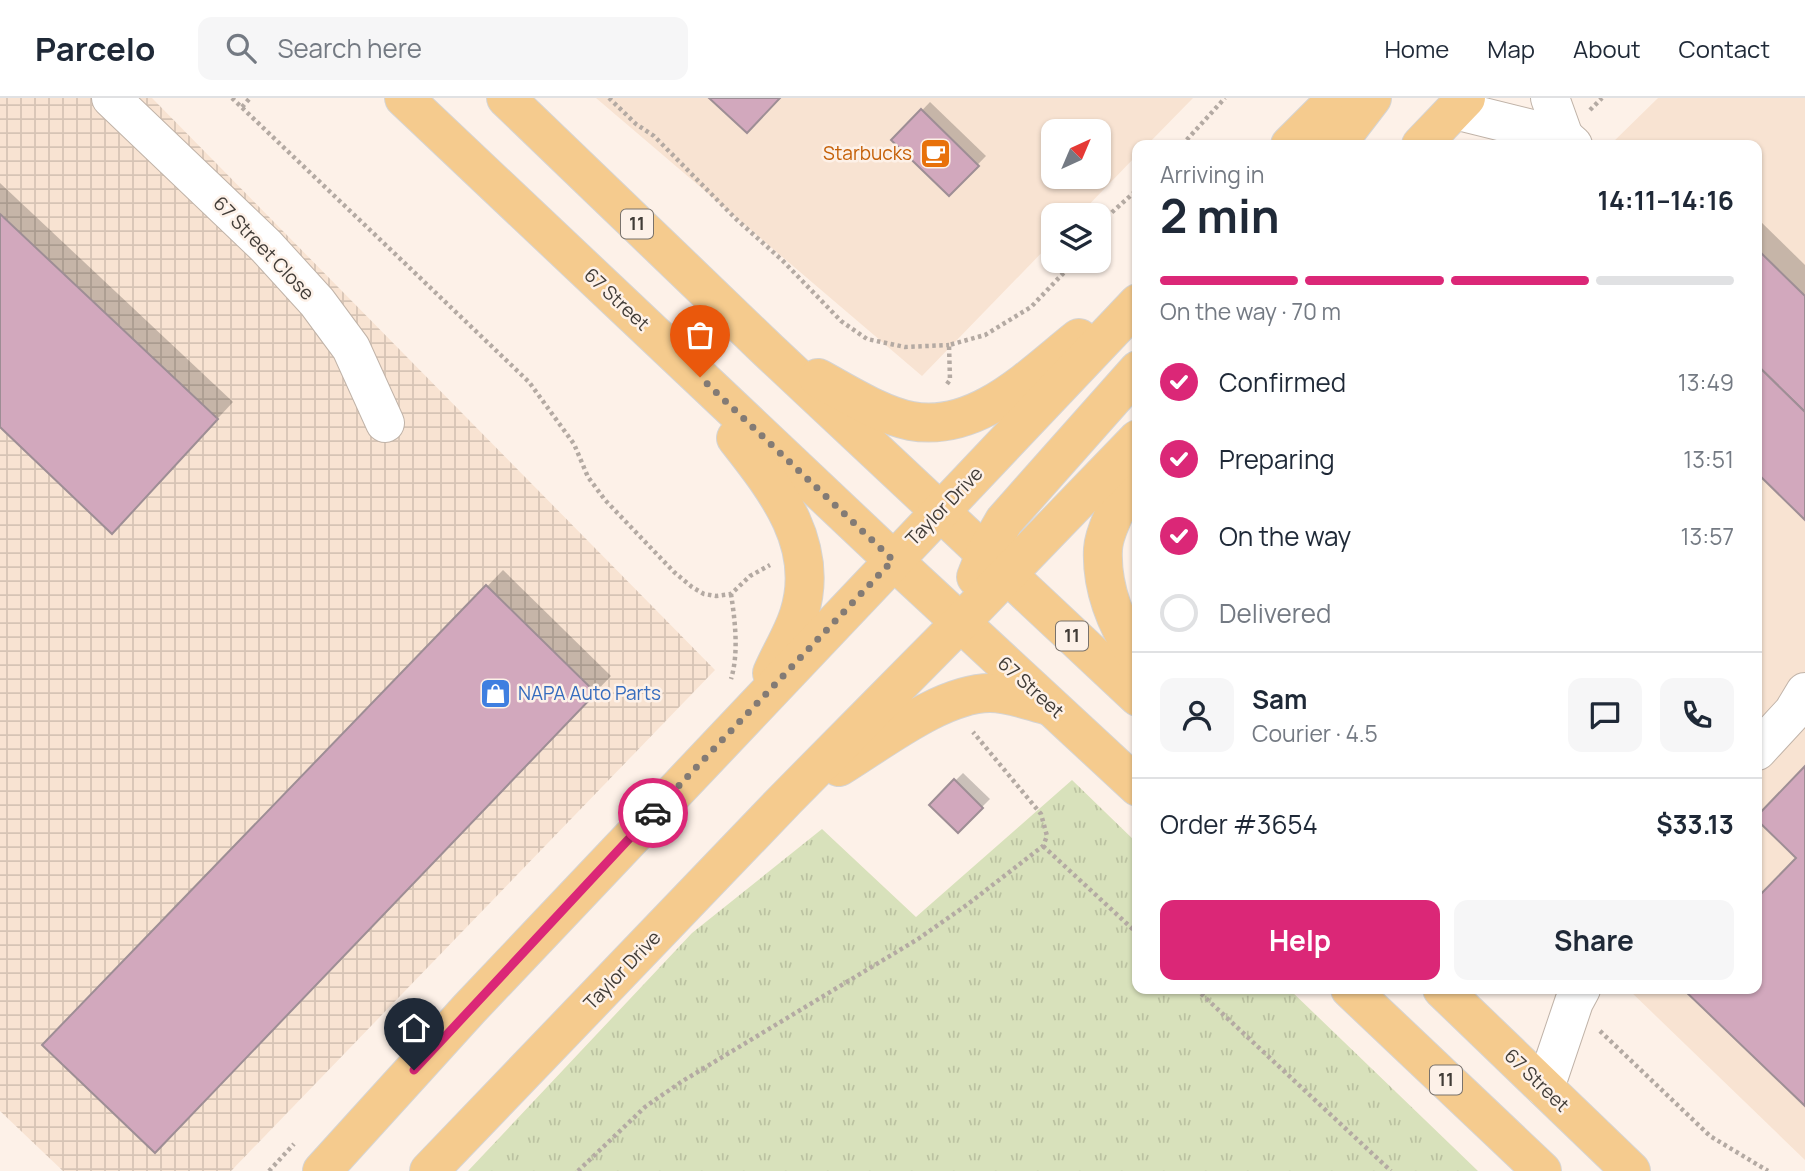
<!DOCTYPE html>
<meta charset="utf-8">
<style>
body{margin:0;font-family:Manrope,sans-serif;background:#f6f6f7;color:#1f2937;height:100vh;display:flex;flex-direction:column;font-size:26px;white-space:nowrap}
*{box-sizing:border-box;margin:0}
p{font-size:23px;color:#747a83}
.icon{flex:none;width:38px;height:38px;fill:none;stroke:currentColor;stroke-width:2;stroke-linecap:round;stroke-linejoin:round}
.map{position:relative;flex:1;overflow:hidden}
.sheet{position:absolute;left:1132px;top:42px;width:630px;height:854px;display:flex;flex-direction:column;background:#fff;border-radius:14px;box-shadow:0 2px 5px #0004}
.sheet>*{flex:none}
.needle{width:46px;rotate:44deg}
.controls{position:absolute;left:1041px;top:21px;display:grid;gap:14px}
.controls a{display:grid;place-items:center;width:70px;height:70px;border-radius:14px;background:#fff;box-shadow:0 2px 5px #0004;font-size:35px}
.pin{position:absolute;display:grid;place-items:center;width:60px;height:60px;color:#fff;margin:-72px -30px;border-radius:50% 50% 50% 0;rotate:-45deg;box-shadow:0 0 7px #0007}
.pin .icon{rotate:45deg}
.courier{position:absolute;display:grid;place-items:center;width:70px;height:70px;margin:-35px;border:5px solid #db2777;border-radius:50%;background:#fff;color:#222;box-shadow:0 2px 9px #0007}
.summary em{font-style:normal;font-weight:700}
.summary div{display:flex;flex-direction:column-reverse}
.summary{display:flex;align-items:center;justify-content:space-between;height:119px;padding:0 28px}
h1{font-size:46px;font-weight:700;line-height:52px}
.bar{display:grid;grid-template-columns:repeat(4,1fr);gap:10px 7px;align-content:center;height:84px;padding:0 28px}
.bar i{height:9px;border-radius:5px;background:#e0e1e3}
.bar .selected{background:#db2777}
.bar p{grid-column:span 4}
.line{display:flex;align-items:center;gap:18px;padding:0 28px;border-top:2px solid #e0e1e3}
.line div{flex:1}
.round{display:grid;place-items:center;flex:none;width:74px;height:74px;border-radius:14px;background:#f6f6f7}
ol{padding:0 28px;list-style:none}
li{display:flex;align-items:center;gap:21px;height:77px}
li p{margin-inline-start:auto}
li .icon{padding:7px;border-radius:50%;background:#db2777;color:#fff;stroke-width:4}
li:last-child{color:#747a83}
li i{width:38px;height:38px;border:4px solid #e0e1e3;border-radius:50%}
.primary-button{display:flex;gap:14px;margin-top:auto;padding:14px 28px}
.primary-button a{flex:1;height:80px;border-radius:14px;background:#db2777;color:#fff;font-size:28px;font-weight:700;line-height:80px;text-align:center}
.primary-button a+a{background:#f6f6f7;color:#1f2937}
header{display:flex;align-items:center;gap:42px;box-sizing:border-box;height:98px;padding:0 35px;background:#fff;border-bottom:2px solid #e0e1e3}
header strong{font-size:33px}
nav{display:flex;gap:38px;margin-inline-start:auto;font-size:24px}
.search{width:490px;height:63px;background:#f6f6f7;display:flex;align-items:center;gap:18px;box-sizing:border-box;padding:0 24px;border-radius:14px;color:#747a83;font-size:26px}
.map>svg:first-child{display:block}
.built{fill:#f8e3d2;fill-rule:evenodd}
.industrial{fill:url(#industrial-grid)}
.park{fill:url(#park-tufts)}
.shadow{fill:#0003}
.building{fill:#d2a8bd;stroke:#9e8e95;stroke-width:2}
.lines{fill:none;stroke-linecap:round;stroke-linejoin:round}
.minor-casing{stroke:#c0b3a8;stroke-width:40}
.major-casing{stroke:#d5d4d3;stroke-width:40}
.path{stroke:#b4aaa3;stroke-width:4.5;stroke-dasharray:3.5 3.5;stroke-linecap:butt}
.minor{stroke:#fff;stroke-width:38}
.major{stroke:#f5cb8e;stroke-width:38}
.done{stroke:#837b75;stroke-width:7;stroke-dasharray:0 12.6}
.route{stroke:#db2777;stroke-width:9}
.labels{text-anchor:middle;stroke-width:5;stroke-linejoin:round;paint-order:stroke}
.shield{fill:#fdf1e8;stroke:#79726c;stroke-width:2}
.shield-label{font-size:18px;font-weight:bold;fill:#413c37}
.food-label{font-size:19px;fill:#c56008;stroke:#fdf1e8;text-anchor:end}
.street-label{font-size:19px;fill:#413c37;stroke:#fdf1e8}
.shop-label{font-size:19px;fill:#366cbe;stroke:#fdf1e8;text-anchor:start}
</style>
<header>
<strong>Parcelo</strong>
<div class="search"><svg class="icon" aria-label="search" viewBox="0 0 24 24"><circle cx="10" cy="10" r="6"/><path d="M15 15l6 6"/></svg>Search here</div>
<nav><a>Home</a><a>Map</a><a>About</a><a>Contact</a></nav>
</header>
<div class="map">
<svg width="1805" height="1073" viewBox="0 0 1805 1073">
<defs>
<pattern id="industrial-grid" width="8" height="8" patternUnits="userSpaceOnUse" patternTransform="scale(1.75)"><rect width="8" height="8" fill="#f8e3d2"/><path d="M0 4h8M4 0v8" fill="none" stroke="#d6c4b5"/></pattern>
<pattern id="park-tufts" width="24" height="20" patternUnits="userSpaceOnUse" patternTransform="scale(1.75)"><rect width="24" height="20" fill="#d8e1bb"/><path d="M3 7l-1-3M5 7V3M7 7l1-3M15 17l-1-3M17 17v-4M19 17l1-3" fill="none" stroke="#bbc2a1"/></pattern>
</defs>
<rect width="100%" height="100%" fill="#fdf1e8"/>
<g class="built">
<path d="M596,0H1193L1147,47H1138L1137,57L1079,117H1054L1053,143L922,278ZM1054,33H1099V79H1054Z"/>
<polygon points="1658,0 1805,0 1805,1062 1628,891 1757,891 1757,47 1610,47"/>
</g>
<polygon class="industrial" points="0,0 152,0 715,572 231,1073 63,1073 0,1013"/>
<polygon class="park" points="1072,682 1137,745 1138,891 1289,891 1478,1073 468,1073 692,835 822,731 916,819"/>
<g class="shadow">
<polygon points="930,4 986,58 949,96 894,42"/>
<polygon points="0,85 233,304 128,417 0,326"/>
<polygon points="1757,108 1762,112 1757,119"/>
<polygon points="1757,120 1805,167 1805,420 1757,372"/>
<polygon points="503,472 611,578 171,1037 44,947"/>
<polygon points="963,675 990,701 958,733 931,707"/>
</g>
<g class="building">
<polygon points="709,0 780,0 747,35"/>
<polygon points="921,11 979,68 949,98 891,42"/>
<polygon points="0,116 218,321 112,436 0,329"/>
<polygon points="1757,151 1805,198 1805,314 1757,267"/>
<polygon points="1757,267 1805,314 1805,422 1757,375"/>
<polygon points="486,487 596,595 155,1055 42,947"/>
<polygon points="1805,668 1805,1008 1683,891 1757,891 1757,800 1796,760 1757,722 1757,718"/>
<polygon points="954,681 983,710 958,735 929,707"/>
</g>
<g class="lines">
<defs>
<g id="minor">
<polyline points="111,0 266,148 317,204 351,250 385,325"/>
<polyline points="1550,0 1564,39"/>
<polyline points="1455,12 1564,39 1573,47"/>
<polyline points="1757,653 1793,614 1805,594"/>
<polyline points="1545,990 1574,904 1581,891"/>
</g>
<g id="major">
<polyline points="404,0 893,462 1138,689"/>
<polyline points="506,0 768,252 1138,599"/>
<polyline points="1290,47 1337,0"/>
<polyline points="1336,47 1372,0"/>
<polyline points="1421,47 1466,0"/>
<path d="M818,280C846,295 880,317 911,323C977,335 1031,278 1079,240"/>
<path d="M736,340C776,391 821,447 799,516C793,536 780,556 772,575"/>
<path d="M1138,371C1127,389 1104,431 1103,451C1101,490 1117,528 1138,560"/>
<polyline points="976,479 985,456 1004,423 1138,272"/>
<path d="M839,669C880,644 942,595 990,595C1010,595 1030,603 1049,608"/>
<polyline points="1350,891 1542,1073"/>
<polyline points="1442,891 1631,1073"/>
<polyline points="322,1073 469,911 1138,205"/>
<polyline points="429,1073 786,701 961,524 1138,341"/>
</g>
</defs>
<use href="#minor" class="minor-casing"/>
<use href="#major" class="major-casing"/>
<g class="path">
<polyline points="232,0 529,284 574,346 588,379 605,402 674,474 692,489 704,496 716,498 731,496 750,478 770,467"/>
<polyline points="609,0 636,26 654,38 736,121 782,162 841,223 867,241 905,249 949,247"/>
<polyline points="242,9 250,0"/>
<polyline points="1590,12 1602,0"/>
<polyline points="1182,47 1225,0"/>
<polyline points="1099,131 1110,116 1138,91"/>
<polyline points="947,286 950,282 949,247 985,237 1031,209 1075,163"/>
<path d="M731,496C735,522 739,555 731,581"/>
<polyline points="1043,748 1138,836"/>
<polyline points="1196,891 1391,1073"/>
<polyline points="1600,933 1710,1038 1768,1073"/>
<polyline points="269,1073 294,1046"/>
<polyline points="578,1073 645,1009 681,984 918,841 968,806 1043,748 1047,738 1041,716 973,634"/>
</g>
<use href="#minor" class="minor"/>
<use href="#major" class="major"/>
</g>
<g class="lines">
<polyline class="done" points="653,715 893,462 700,279"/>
<polyline class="route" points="414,972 653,715"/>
</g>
<defs>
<symbol id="cafe-square" viewBox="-11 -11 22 22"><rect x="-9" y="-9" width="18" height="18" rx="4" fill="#e8710a" stroke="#fdf1e8"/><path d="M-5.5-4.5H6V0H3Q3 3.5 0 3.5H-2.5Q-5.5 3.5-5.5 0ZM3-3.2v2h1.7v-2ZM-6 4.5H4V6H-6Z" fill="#fff"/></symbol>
<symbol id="shop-square" viewBox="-11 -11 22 22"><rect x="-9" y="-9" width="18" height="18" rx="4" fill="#3f7fe0" stroke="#fdf1e8"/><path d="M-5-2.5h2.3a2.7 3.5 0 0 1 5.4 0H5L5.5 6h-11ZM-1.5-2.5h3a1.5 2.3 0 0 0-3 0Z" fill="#fff"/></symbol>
</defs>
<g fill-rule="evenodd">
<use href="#cafe-square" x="918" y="38" width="35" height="35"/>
<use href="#shop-square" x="478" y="578" width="35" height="35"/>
</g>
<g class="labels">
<g class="shield">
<rect x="621" y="111.5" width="32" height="29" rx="5"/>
<rect x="1056" y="523.5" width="32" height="29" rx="5"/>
<rect x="1430" y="967.5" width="32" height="29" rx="5"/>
</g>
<g class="shield-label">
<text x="637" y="132">11</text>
<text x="1072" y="544">11</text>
<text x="1446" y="988">11</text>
</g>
<g class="food-label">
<text x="912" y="62">Starbucks</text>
</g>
<g class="street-label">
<text transform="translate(264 150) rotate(46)" y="7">67 Street Close</text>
<text transform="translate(617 201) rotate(43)" y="7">67 Street</text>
<text transform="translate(944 408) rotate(-46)" y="7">Taylor Drive</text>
<text transform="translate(1031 589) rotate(42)" y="7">67 Street</text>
<text transform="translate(622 872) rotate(-46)" y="7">Taylor Drive</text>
<text transform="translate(1537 982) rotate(44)" y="7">67 Street</text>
</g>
<g class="shop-label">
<text x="518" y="602">NAPA Auto Parts</text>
</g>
</g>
</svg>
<div class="controls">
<a><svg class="needle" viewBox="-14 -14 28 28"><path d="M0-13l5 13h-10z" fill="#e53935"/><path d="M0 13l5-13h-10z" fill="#747a83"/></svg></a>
<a><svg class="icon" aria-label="layers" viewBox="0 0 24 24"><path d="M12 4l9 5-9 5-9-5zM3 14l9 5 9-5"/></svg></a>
</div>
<div class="pin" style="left:700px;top:279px;background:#ea580c"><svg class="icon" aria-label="bag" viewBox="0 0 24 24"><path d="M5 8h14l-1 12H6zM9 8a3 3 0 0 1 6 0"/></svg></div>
<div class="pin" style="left:414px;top:972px;background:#1f2937"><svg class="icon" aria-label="home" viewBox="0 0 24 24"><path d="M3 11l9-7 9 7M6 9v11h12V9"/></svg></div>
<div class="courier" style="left:653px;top:715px"><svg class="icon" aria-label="car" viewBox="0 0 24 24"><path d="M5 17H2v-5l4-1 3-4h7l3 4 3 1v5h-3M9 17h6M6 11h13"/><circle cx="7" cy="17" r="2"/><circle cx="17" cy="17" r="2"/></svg></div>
<section class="sheet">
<div class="summary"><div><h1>2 min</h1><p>Arriving in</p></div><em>14:11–14:16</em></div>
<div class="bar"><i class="selected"></i><i class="selected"></i><i class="selected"></i><i></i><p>On the way · 70 m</p></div>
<ol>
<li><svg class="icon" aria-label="check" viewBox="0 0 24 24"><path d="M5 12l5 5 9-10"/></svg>Confirmed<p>13:49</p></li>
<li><svg class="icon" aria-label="check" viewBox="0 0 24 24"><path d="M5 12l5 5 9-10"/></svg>Preparing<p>13:51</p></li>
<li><svg class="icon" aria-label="check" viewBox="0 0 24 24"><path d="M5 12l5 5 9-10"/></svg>On the way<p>13:57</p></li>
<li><i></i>Delivered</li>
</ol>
<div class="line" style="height:126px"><a class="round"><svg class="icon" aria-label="person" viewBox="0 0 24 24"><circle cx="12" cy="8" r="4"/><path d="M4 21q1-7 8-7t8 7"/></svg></a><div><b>Sam</b><p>Courier · 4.5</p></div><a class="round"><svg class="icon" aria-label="chat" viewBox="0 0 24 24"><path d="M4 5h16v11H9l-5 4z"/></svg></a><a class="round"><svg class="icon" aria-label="phone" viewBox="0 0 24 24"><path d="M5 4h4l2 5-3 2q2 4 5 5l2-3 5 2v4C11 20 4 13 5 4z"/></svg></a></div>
<div class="line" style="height:91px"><div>Order #3654</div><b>$33.13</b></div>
<div class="primary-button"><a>Help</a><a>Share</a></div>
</section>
</div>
